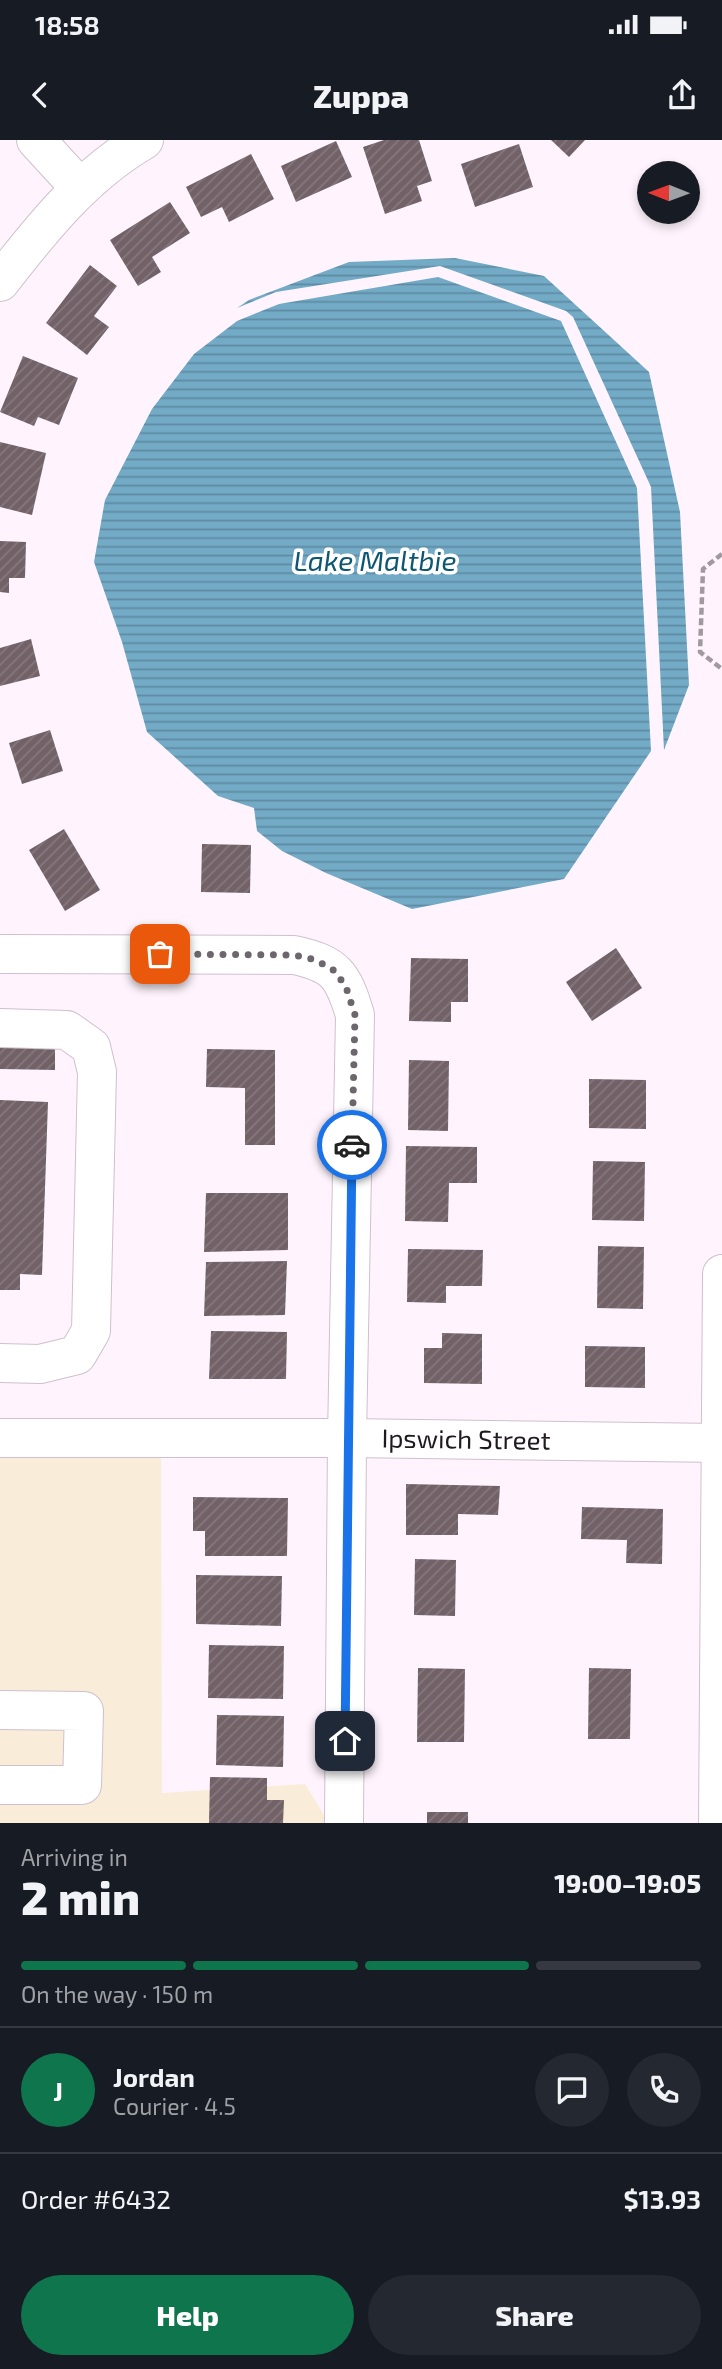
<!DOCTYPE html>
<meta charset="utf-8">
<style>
body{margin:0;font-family:"Exo 2",sans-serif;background:#242831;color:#f1f3f6;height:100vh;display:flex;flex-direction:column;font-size:26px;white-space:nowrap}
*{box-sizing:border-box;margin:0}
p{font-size:23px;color:#9ea1a6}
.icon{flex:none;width:38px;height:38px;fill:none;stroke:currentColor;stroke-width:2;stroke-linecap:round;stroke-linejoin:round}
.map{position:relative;height:1683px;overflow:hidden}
.panel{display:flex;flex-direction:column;background:#171b24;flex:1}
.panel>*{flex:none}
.needle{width:46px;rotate:271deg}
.fabs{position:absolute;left:637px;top:21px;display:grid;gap:14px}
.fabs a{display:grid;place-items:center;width:63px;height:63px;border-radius:50%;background:#171b24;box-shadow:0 4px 10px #0003;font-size:35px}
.pin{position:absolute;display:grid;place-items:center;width:60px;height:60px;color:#fff;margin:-30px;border-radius:14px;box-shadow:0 4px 10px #0006}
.courier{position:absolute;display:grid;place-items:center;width:70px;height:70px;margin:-35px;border:5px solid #1a73e8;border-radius:50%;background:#fff;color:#222;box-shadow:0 2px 9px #0007}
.headline em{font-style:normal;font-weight:800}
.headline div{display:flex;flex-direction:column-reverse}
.headline{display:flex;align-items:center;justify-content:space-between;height:119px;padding:0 21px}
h1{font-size:46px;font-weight:800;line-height:52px}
.bar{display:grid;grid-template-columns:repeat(4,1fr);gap:10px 7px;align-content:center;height:84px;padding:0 21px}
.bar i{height:9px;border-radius:5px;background:#363941}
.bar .active{background:#0f754c}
.bar p{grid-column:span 4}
.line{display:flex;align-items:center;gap:18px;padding:0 21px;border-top:2px solid #363941}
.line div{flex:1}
.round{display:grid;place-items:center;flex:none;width:74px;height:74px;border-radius:37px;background:#242831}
.action{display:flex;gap:14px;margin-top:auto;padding:14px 21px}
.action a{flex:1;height:80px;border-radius:42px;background:#0f754c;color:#fff;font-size:28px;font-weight:800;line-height:80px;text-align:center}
.action a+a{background:#242831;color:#f1f3f6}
.status{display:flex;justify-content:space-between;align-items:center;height:49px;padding:0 35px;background:#171b24;direction:ltr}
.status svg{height:19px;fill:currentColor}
header{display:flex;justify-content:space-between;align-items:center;height:91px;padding:0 21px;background:#171b24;font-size:32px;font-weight:800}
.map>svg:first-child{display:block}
.commercial{fill:#f9ecd8}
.water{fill:url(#water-rules)}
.building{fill:url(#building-hatch)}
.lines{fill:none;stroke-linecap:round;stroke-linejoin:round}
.minor-casing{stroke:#cec0cc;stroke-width:40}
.path{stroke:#a199a0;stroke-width:4.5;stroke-dasharray:7 3.5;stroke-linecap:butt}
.minor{stroke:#fff;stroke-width:38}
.done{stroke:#6d666d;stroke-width:7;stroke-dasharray:0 12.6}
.route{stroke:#1a73e8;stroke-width:9}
.labels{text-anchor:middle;stroke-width:7;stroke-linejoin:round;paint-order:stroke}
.street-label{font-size:26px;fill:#1f1a1f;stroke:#fff}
.water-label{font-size:28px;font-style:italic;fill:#0d5773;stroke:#fff}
</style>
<div class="status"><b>18:58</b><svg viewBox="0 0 49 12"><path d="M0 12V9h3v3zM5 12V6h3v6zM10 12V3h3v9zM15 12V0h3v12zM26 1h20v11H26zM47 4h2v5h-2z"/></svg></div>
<header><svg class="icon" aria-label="back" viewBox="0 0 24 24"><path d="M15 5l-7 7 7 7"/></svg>Zuppa<svg class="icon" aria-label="share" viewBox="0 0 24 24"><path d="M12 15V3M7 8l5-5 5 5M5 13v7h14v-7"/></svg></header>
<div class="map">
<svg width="722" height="1683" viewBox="0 0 722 1683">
<defs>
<pattern id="water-rules" width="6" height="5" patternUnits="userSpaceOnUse" patternTransform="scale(1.75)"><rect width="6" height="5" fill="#73abc7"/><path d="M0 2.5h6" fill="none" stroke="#5e8aa1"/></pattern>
<pattern id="building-hatch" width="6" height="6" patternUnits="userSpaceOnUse" patternTransform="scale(1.75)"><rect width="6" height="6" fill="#726268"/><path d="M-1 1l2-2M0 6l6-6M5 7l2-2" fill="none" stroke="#84787d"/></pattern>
</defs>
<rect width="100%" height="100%" fill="#fff4fd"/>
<polygon class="commercial" points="0,1311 161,1311 162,1653 305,1644 329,1683 0,1683"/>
<g class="water">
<polygon points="455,118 544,136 649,232 680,372 689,545 664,610 651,347 573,177 566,171 440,126 276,152 237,168 249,160 349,122"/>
<polygon points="438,137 561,181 637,348 651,611 564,739 412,769 326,733 282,711 257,691 254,668 218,656 147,592 122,502 94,422 105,360 152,269 194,214 237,181 279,164"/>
</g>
<g class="building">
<polygon points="384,0 419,0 432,41 417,46 422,61 385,74 363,7"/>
<polygon points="551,0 585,0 569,17"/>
<polygon points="336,1 352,37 296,62 281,26"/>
<polygon points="519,4 533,47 475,67 461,24"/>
<polygon points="251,14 274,59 229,82 222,67 201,77 186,47"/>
<polygon points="170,62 190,93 152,117 161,132 138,146 110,100"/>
<polygon points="90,125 117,146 94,176 109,187 87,215 46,183"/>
<polygon points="23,216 78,238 59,285 38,277 34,286 0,272"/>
<polygon points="0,302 46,313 32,375 0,367"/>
<polygon points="0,401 26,402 25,438 9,438 9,453 0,452"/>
<polygon points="31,499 40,536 0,546 0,508"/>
<polygon points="50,590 63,631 22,644 9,603"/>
<polygon points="64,689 100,750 65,771 29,710"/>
<polygon points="202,704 251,705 250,753 201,752"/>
<polygon points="616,808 642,848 592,881 566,842"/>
<polygon points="411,818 468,819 468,862 451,862 451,882 409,881"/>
<polygon points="0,904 55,905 55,930 0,929"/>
<polygon points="207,909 275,910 275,1005 245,1005 245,948 206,947"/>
<polygon points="409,920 449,921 448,991 408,990"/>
<polygon points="589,939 646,940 646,989 589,988"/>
<polygon points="0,960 48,962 42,1135 20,1134 20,1150 0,1150"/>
<polygon points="406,1006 477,1007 477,1043 449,1043 448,1082 405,1081"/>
<polygon points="593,1021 645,1022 644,1081 592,1080"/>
<polygon points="206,1053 288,1053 288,1110 204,1112"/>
<polygon points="598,1106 644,1107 643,1169 597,1168"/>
<polygon points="408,1109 483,1110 482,1146 446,1146 446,1163 407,1162"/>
<polygon points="287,1121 285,1175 204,1176 206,1122"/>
<polygon points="211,1191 287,1192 286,1239 209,1239"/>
<polygon points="442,1193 482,1194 482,1244 424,1243 424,1208 442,1208"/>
<polygon points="585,1206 645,1207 645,1248 585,1247"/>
<polygon points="406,1344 500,1346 498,1375 458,1374 458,1395 406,1395"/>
<polygon points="193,1357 288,1358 287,1416 205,1416 205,1391 193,1391"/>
<polygon points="582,1367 663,1369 662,1424 626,1423 627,1400 581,1399"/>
<polygon points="415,1419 456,1420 455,1476 414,1475"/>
<polygon points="196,1435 282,1436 281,1486 196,1484"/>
<polygon points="209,1505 284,1506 283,1559 208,1558"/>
<polygon points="418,1528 465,1529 464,1602 417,1602"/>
<polygon points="589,1528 631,1529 630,1599 588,1599"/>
<polygon points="217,1575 284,1576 283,1627 216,1625"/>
<polygon points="210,1637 267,1638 267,1660 284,1660 283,1683 209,1683"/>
<rect x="427" y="1672" width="41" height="11"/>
</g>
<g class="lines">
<defs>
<g id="minor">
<polyline points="36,0 80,48"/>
<path d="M0,142C42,88 84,35 144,0"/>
<path d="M0,814L294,815C336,824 343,835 355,875L347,1298L344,1683"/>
<polyline points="0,888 67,890 91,907 97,932 91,1191 77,1215 40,1224 0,1223"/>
<path id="s1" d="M0,1298H347L722,1303"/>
<polyline points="0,1570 84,1571 82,1645 0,1645"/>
<polyline points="718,1683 722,1134"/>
</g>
</defs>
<use href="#minor" class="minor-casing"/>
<polyline class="path" points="722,414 703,429 700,512 722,529"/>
<use href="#minor" class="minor"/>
</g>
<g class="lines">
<polyline class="done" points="160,814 294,815 316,820 335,831 346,847 355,875 352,1005"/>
<polyline class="route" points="345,1601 352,1005"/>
</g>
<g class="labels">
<g class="street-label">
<text dy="9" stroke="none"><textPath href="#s1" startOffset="466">Ipswich Street</textPath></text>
</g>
<g class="water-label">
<text x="375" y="431">Lake Maltbie</text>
</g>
</g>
</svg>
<div class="fabs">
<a><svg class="needle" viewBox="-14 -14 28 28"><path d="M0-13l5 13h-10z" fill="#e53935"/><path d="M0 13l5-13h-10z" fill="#9ea1a6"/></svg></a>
</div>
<div class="pin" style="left:160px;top:814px;background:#ea580c"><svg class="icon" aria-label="bag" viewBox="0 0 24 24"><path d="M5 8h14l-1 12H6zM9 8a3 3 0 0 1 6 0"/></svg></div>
<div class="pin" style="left:345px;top:1601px;background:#1f2937"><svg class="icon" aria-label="home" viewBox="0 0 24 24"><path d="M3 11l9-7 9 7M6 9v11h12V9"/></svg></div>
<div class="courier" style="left:352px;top:1005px"><svg class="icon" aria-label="car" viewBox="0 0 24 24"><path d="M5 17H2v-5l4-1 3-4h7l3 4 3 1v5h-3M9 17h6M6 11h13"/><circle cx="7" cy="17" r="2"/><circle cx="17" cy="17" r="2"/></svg></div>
</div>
<section class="panel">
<div class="headline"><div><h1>2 min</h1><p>Arriving in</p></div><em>19:00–19:05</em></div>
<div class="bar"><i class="active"></i><i class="active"></i><i class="active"></i><i></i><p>On the way · 150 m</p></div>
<div class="line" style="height:126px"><b class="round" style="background:#0f754c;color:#fff">J</b><div><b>Jordan</b><p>Courier · 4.5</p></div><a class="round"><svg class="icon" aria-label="chat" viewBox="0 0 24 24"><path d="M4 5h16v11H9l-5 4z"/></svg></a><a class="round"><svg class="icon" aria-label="phone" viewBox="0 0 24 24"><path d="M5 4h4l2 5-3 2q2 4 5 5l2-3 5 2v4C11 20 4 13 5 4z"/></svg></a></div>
<div class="line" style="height:91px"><div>Order #6432</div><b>$13.93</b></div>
<div class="action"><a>Help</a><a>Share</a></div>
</section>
